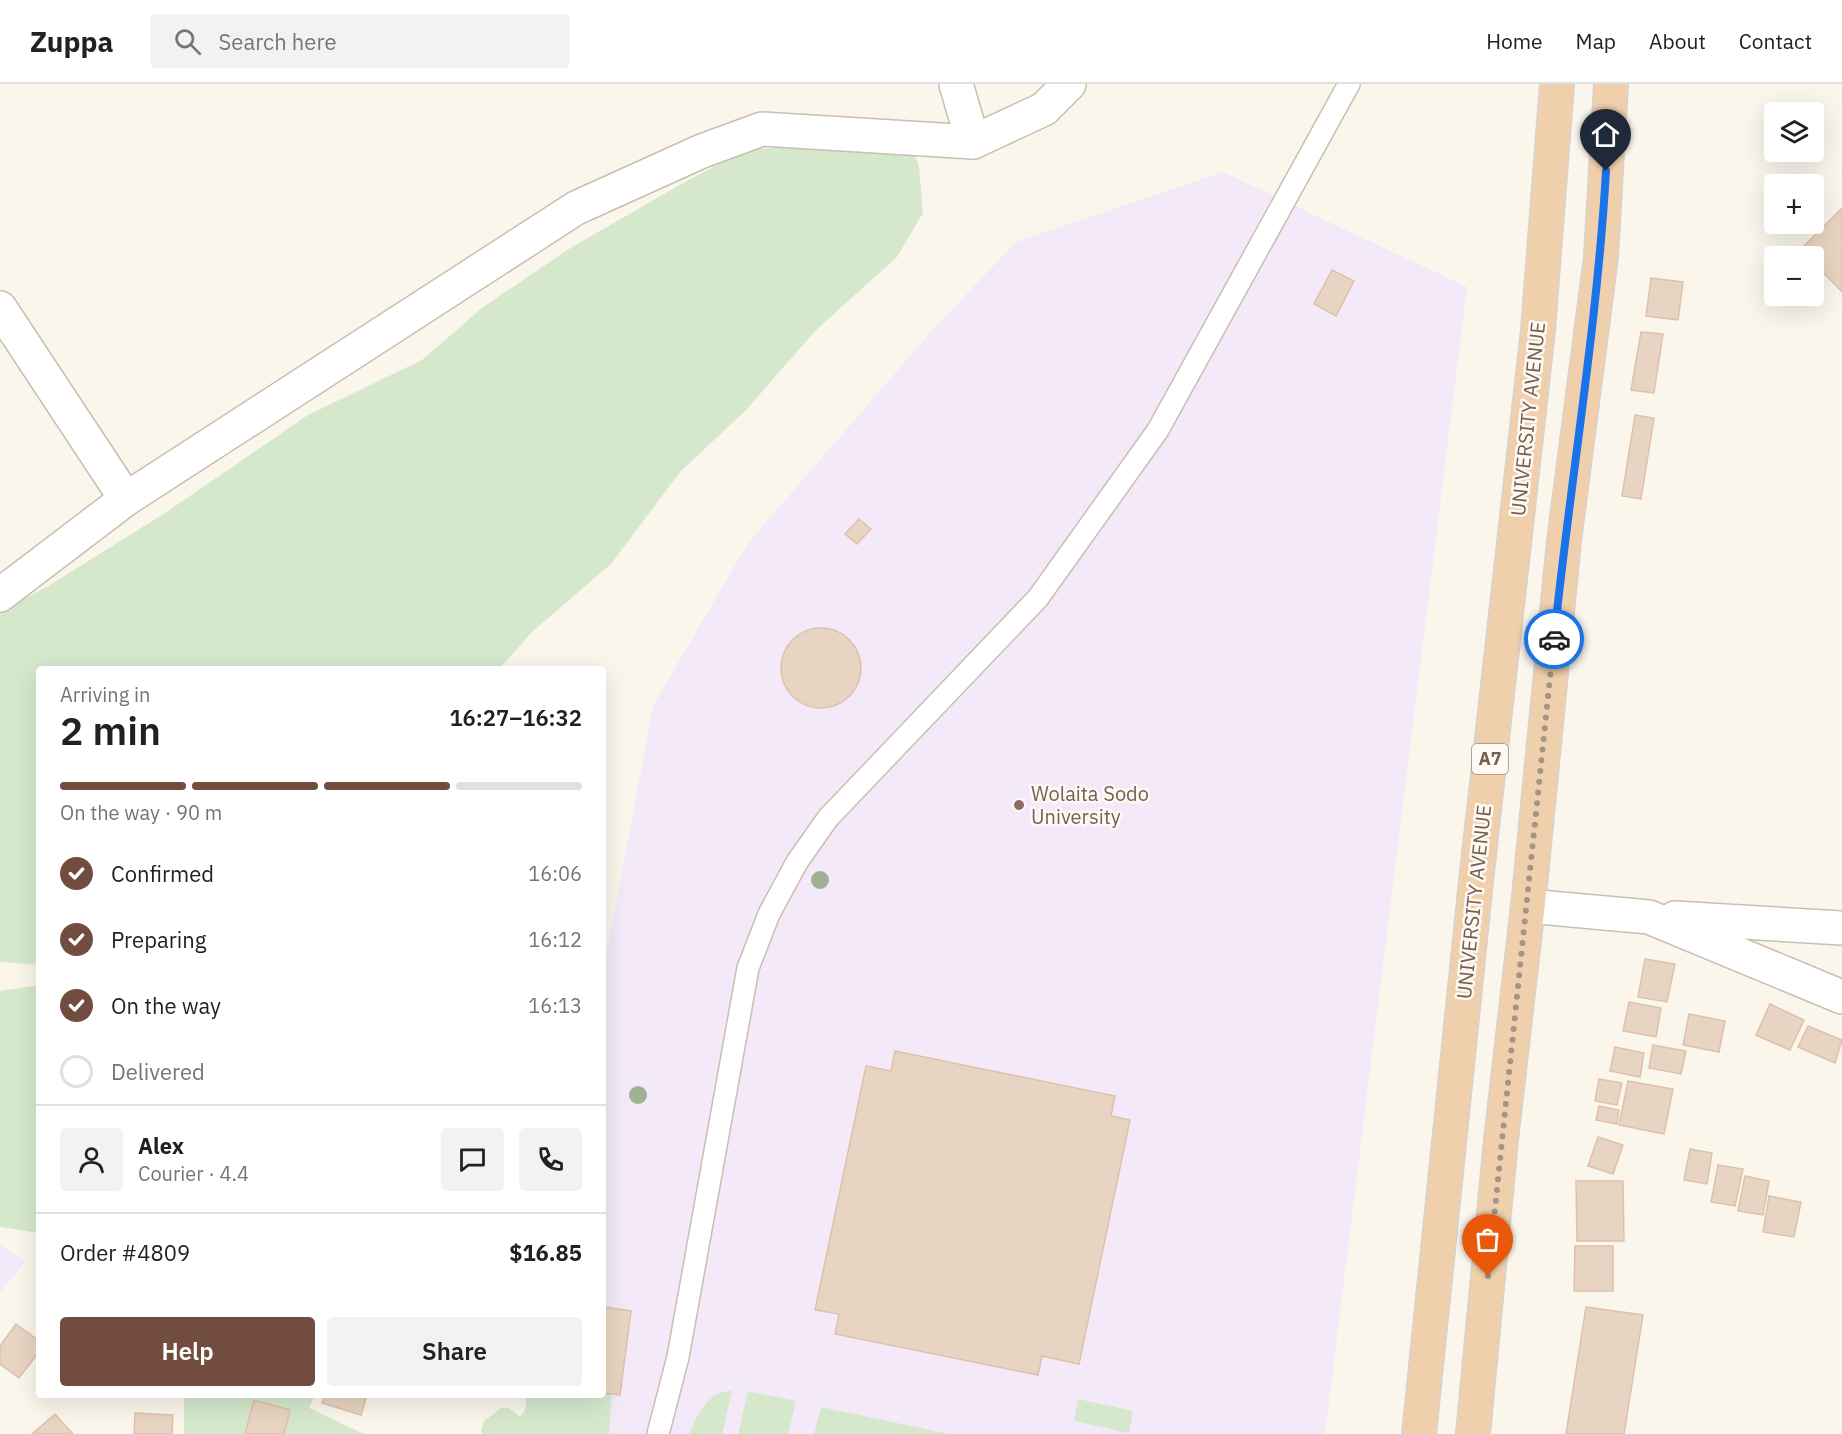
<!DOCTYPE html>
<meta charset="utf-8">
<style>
body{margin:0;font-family:"IBM Plex Sans",sans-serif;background:#f2f2f2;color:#202124;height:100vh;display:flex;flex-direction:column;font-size:22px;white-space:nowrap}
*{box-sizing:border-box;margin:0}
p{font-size:20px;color:#757577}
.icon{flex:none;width:33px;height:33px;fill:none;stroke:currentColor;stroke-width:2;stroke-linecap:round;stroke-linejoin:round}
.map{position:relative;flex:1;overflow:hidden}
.details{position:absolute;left:36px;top:582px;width:570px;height:732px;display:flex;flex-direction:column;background:#fff;border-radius:6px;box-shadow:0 6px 24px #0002}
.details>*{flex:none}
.buttons{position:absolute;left:1764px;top:18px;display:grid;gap:12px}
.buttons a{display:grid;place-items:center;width:60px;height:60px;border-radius:6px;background:#fff;box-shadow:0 6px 24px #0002;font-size:30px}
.pin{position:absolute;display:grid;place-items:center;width:51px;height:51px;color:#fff;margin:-62px -26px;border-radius:50% 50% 50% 0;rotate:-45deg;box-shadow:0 0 6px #0007}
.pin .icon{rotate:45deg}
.courier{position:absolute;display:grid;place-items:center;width:60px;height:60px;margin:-30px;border:4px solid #1a73e8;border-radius:50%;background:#fff;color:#222;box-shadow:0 2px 8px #0007}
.headline em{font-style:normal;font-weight:600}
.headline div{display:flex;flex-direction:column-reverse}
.headline{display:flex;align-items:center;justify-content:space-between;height:102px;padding:0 24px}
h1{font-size:39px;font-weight:600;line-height:45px}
.bar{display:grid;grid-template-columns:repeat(4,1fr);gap:9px 6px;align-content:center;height:72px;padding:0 24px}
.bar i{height:8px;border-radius:4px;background:#e0e0e0}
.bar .active{background:#724d3f}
.bar p{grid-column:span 4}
.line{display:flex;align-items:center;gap:15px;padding:0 24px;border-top:2px solid #e0e0e0}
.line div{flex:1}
.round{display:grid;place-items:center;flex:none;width:63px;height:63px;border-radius:6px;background:#f2f2f2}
ol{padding:0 24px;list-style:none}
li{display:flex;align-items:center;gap:18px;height:66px}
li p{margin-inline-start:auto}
li .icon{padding:6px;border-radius:50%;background:#724d3f;color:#fff;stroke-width:4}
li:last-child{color:#757577}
li i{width:33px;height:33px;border:3px solid #e0e0e0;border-radius:50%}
.primary-button{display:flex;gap:12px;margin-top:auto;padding:12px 24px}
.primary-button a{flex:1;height:69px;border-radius:6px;background:#724d3f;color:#fff;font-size:24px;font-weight:600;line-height:69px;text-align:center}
.primary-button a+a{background:#f2f2f2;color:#202124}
header{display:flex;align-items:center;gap:36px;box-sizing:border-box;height:84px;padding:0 30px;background:#fff;border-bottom:2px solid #e0e0e0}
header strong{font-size:28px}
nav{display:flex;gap:33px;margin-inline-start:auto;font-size:21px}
.search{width:420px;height:54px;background:#f2f2f2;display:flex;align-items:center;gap:15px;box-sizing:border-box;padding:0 21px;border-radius:6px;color:#757577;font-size:22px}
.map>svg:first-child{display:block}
.education{fill:#f3e9f8}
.green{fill:#d5e8cc}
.building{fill:#e8d4c2;stroke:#dec1a9;stroke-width:1.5}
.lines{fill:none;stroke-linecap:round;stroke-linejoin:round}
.service-casing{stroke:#cabeb0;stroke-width:24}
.minor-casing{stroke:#cabeb0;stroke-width:36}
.tertiary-casing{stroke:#cabeb0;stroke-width:36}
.trunk-casing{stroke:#d8d2ce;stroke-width:36}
.service{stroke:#fff;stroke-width:21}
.minor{stroke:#fff;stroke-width:33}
.tertiary{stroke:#fff;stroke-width:33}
.trunk{stroke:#f0cfac;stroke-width:33}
.tree{fill:#9fb193}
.done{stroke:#a39487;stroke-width:6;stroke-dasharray:0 10.8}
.route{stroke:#1a73e8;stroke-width:8}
.education-dot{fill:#8d6e63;stroke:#fefaf3;stroke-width:2}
.labels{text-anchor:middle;stroke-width:5;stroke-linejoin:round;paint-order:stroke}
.shield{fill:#fefaf3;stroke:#9d8e82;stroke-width:1.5}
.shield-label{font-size:18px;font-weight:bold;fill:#746051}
.street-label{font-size:20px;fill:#746051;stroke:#fefaf3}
.education-label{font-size:20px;fill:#785e54;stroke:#fefaf3;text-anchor:start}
</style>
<header>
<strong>Zuppa</strong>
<div class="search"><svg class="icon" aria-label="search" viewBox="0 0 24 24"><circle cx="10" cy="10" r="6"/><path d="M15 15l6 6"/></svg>Search here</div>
<nav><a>Home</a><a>Map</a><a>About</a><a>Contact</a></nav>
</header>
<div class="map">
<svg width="1842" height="1350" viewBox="0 0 1842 1350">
<rect width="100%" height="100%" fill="#fbf6ec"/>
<g class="education">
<polygon points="1223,88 1467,203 1325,1350 524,1350 603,1311 603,889 653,622 748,459 936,242 1016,158"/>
<polygon points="0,1160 25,1177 0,1209"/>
</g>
<g class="green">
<polygon points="819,59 913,67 919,82 923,129 897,173 815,247 746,326 680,388 611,480 532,548 499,585 39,585 39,881 0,878 0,527 45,504 165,429 308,331 422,276 483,223 572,163 685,98 743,67"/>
<polygon points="39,901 39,1149 0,1143 0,907"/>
<polygon points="603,1296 612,1302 609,1350 484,1350 481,1348 484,1337 501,1324 509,1324 520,1333 525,1326 527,1311 603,1311"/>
<path d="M732,1307L722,1350H689C697,1332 708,1306 732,1307Z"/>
<polygon points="748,1307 796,1317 788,1350 738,1350"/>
<polygon points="184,1311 315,1311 309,1324 364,1350 184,1350"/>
<polygon points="1078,1315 1133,1327 1129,1349 1074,1337"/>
<polygon points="821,1323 949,1350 814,1350"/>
</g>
<g class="building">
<polygon points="1842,124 1842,208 1814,179 1814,172 1807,172 1800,166"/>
<polygon points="1332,186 1354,197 1336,232 1314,220"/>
<polygon points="1651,194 1683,198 1678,236 1646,232"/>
<polygon points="1641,248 1663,250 1654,309 1631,306"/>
<polygon points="1635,331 1654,334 1641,415 1622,412"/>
<polygon points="859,435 871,445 857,460 845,450"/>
<circle cx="821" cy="584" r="40"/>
<polygon points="1645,875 1675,880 1667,918 1638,913"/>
<polygon points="1629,918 1661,924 1656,953 1623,947"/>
<polygon points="1770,920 1804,936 1790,966 1756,951"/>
<polygon points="1689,930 1725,937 1719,968 1683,961"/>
<polygon points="1808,942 1842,956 1835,979 1798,963"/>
<polygon points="1653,961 1686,967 1681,990 1649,984"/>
<polygon points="1615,963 1644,969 1640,993 1610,987"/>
<polygon points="895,967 1115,1012 1111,1032 1130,1036 1079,1280 1042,1272 1038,1291 835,1250 839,1230 815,1226 866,982 891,987"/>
<polygon points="1599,995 1622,999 1617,1021 1595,1017"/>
<polygon points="1628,997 1673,1005 1664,1050 1619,1041"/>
<polygon points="1599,1022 1619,1026 1617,1040 1596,1036"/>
<polygon points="1598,1053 1623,1061 1613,1090 1588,1082"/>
<polygon points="1690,1065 1712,1069 1707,1100 1684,1096"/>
<polygon points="1718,1081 1743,1085 1735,1122 1711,1118"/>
<polygon points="1745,1092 1769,1097 1763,1131 1738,1127"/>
<polygon points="1576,1097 1623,1097 1624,1157 1577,1157"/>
<polygon points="1769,1112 1801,1118 1794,1153 1763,1148"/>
<polygon points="1575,1162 1613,1162 1613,1207 1574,1207"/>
<polygon points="603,1223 631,1227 620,1311 603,1309"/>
<polygon points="1586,1223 1643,1231 1624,1350 1566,1350"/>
<polygon points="16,1240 39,1257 39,1268 19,1294 0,1280 0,1262"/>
<polygon points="325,1311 367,1311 361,1331 322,1319"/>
<polygon points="254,1316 290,1326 284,1350 245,1350"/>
<polygon points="135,1329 173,1331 172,1350 134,1350"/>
<polygon points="55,1330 73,1350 32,1350"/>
</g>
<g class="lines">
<defs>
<polyline id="service" points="658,1350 678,1273 748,884 769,830 797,778 828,734 1038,514 1158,346 1349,0"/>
<g id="minor">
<polyline points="956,0 973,58"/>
<polyline points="0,224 126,415"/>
<polyline points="0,511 126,415 576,124 702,67 762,45 973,58 1044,25 1069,0"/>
</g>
<g id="tertiary">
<polyline points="1528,822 1649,833 1842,913"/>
<polyline points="1675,834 1842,844"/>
</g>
<g id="trunk">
<polyline points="1419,1350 1476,797 1538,246 1557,0"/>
<polyline points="1473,1350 1501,1056 1528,822 1564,457 1601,173 1611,0"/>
</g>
</defs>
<use href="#service" class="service-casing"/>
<use href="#minor" class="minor-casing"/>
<use href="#tertiary" class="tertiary-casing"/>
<use href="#trunk" class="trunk-casing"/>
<use href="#service" class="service"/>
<use href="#minor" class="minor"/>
<use href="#tertiary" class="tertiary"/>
<use href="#trunk" class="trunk"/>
</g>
<g class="tree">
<circle cx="820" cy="796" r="9"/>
<circle cx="638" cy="1011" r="9"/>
</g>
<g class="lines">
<polyline class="done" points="1488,1192 1554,555"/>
<path class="route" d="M1554,555C1570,399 1597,244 1606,87"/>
</g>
<circle class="education-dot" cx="1019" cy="721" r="6"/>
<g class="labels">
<rect class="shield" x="1472" y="660" width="36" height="30" rx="4.5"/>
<g class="shield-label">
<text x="1490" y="681">A7</text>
</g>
<g class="street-label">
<text transform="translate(1528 335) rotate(-84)" y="7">UNIVERSITY AVENUE</text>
<text transform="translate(1474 818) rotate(-84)" y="7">UNIVERSITY AVENUE</text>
</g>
<g class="education-label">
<text x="1031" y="717">Wolaita Sodo<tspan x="1031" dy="23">University</tspan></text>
</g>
</g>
</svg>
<div class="buttons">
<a><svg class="icon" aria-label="layers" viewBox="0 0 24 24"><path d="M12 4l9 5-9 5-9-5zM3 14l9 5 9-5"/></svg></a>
<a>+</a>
<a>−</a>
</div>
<div class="pin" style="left:1488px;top:1192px;background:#ea580c"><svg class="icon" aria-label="bag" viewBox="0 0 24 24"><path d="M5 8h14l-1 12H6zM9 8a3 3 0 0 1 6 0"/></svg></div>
<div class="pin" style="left:1606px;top:87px;background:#1f2937"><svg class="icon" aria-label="home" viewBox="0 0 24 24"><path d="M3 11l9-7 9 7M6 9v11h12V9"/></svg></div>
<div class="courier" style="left:1554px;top:555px"><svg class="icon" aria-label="car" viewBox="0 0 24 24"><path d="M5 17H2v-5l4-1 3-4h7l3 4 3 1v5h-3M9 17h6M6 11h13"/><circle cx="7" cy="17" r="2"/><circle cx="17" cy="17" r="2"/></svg></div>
<section class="details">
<div class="headline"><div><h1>2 min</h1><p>Arriving in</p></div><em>16:27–16:32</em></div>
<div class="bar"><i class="active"></i><i class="active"></i><i class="active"></i><i></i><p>On the way · 90 m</p></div>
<ol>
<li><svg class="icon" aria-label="check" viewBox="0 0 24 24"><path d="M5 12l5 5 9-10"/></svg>Confirmed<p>16:06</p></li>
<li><svg class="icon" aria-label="check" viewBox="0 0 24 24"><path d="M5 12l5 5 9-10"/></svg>Preparing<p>16:12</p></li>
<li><svg class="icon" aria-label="check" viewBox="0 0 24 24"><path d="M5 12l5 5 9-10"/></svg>On the way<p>16:13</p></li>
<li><i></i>Delivered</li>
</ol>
<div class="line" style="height:108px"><a class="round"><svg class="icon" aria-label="person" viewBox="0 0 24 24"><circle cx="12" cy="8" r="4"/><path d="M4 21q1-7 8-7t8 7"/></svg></a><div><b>Alex</b><p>Courier · 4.4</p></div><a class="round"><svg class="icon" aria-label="chat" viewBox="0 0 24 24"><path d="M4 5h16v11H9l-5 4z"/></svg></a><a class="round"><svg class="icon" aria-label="phone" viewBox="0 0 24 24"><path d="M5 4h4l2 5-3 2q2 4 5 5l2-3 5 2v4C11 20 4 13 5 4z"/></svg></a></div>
<div class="line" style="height:78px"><div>Order #4809</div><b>$16.85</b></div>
<div class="primary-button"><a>Help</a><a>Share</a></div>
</section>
</div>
